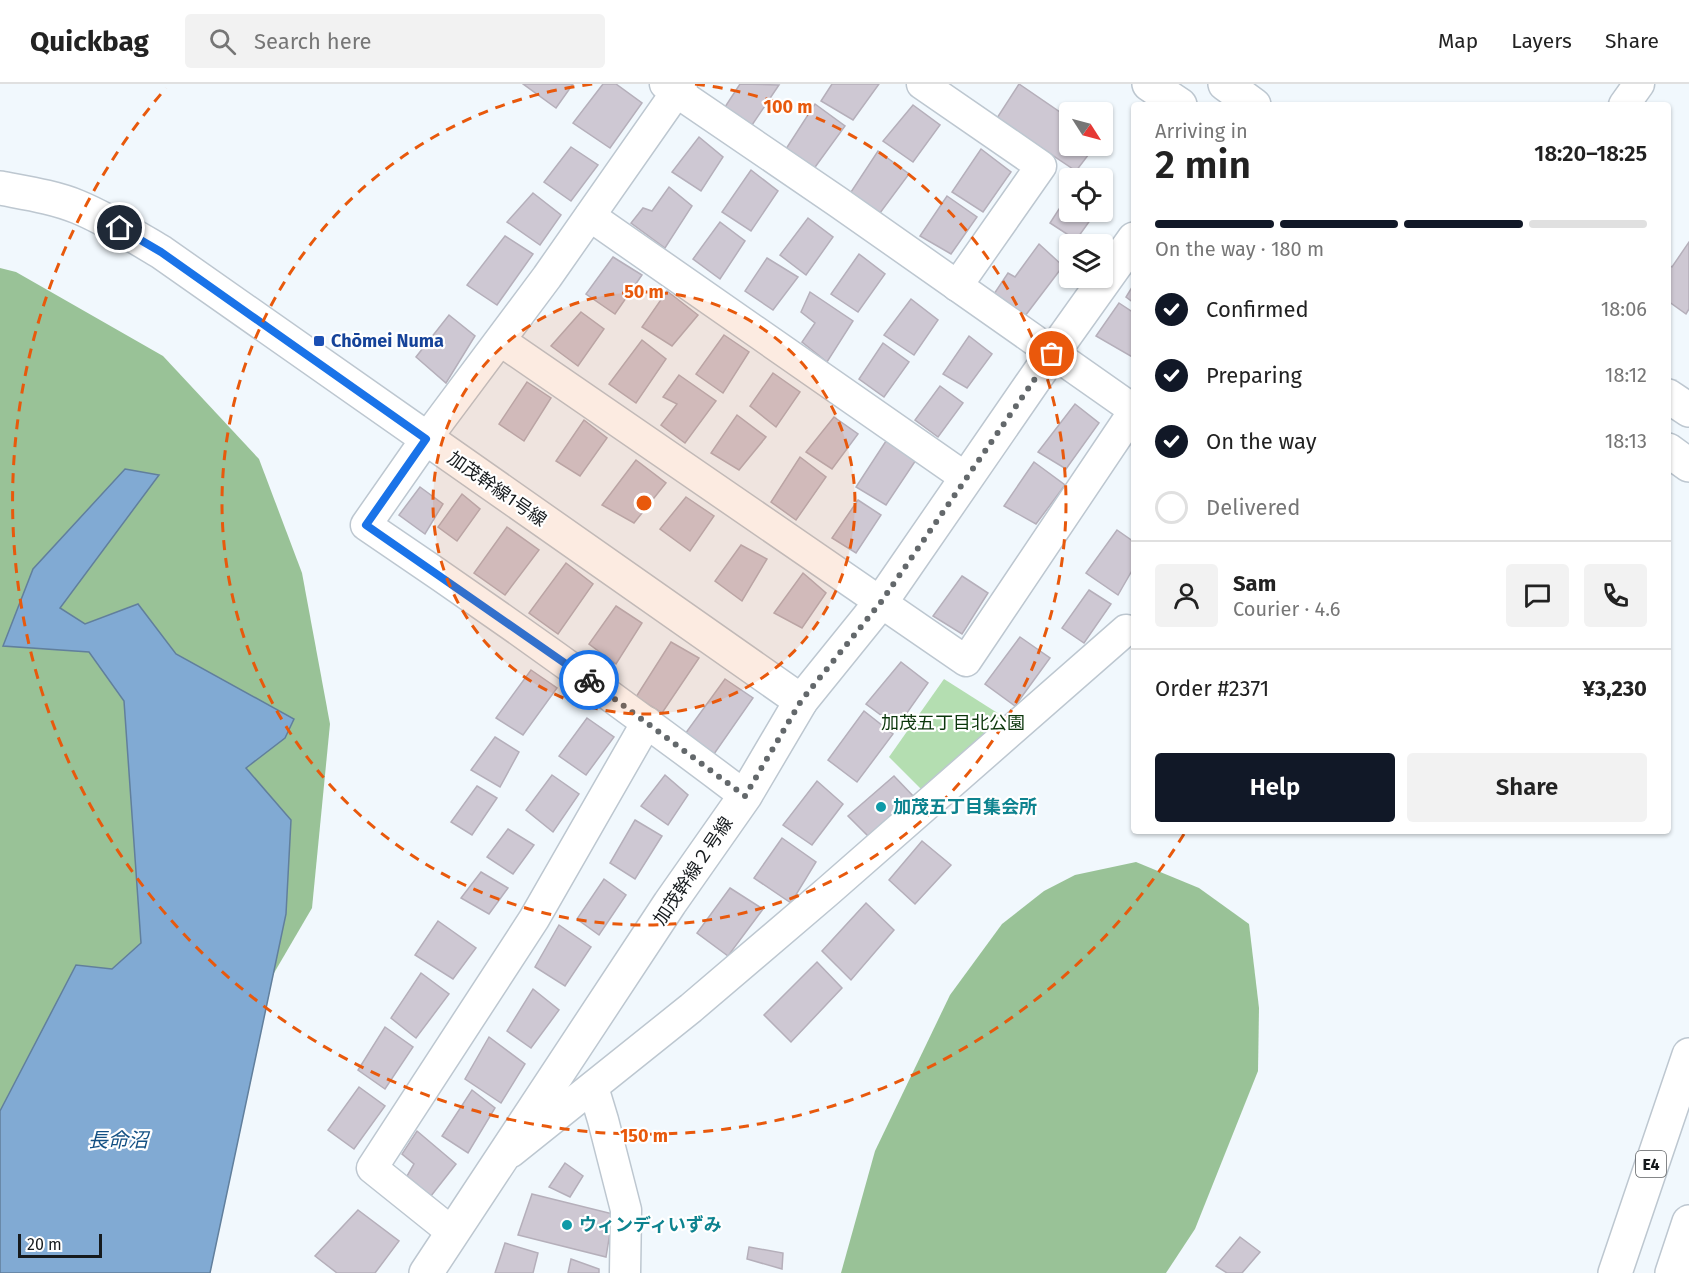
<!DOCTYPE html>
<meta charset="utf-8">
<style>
body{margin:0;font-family:"Fira Sans","Noto Sans JP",sans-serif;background:#f2f2f2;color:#222;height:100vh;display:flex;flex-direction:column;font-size:22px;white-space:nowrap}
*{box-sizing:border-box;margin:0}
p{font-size:20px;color:#767676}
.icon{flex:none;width:33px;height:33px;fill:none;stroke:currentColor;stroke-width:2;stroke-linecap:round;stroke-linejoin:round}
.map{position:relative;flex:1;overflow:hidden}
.details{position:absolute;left:1131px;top:18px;width:540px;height:732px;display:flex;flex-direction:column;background:#fff;border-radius:6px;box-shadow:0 2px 4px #0004}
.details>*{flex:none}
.needle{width:39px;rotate:126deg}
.buttons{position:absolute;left:1059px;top:18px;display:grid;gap:12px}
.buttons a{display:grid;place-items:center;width:54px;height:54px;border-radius:6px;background:#fff;box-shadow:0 2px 4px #0004;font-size:30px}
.scale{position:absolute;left:18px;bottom:15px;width:84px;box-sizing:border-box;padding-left:6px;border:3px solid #161a1d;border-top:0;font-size:16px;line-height:21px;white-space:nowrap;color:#161a1d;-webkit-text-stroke:4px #fff;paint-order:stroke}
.pin{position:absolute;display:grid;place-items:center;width:51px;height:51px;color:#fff;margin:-26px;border:3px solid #fff;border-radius:50%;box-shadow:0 2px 6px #0007}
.courier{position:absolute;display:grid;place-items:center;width:60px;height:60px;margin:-30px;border:4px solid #1a73e8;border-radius:50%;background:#fff;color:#222;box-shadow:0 2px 8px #0007}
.head em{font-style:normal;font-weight:600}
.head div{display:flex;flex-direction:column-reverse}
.head{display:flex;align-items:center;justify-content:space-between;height:102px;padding:0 24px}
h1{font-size:39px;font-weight:600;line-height:45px}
.bar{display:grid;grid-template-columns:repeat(4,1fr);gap:9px 6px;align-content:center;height:72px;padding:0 24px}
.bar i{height:8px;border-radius:4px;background:#e0e0e0}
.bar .current{background:#111827}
.bar p{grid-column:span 4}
.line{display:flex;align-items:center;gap:15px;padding:0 24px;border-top:2px solid #e0e0e0}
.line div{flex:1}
.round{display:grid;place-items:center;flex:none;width:63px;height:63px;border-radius:6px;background:#f2f2f2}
ol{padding:0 24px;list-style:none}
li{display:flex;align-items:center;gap:18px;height:66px}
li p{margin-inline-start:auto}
li .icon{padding:6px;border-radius:50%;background:#111827;color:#fff;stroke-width:4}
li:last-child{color:#767676}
li i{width:33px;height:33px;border:3px solid #e0e0e0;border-radius:50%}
.cta{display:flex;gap:12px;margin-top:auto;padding:12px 24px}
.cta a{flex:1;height:69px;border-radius:6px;background:#111827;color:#fff;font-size:24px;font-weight:600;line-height:69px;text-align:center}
.cta a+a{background:#f2f2f2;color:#222}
header{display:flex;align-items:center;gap:36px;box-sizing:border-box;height:84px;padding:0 30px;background:#fff;border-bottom:2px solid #e0e0e0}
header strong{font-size:28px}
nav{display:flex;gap:33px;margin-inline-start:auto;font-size:21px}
.search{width:420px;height:54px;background:#f2f2f2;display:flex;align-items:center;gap:15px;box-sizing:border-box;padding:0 21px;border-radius:6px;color:#767676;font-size:22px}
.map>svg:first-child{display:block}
.green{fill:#b4deb1}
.forest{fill:#99c297}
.water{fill:#81aad3;stroke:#617f9c;stroke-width:1.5}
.building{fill:#cec8d3;stroke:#b5afba;stroke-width:1.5}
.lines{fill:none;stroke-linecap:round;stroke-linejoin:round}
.street-casing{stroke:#bdc7d0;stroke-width:33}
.secondary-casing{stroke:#bdc7d0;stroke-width:36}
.highway-casing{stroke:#bdc7d0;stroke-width:36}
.street{stroke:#fff;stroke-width:30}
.secondary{stroke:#fff;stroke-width:33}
.highway{stroke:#fff;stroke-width:33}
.done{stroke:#63686b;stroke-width:6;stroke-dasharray:0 10.8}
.route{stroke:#1a73e8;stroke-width:8}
.ring{fill:none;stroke:#e8590c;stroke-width:3;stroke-dasharray:10 8}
.transit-dot{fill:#1a4fb4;stroke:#fff;stroke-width:2}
.culture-dot{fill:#0f9aa8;stroke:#fff;stroke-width:2}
.labels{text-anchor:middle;stroke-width:4.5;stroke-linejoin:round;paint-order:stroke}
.shield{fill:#fff;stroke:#5c5f61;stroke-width:1.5}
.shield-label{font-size:16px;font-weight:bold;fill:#161a1d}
.transit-label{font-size:18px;font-weight:bold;fill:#164399;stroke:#fff;text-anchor:start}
.street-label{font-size:18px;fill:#161a1d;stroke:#fff}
.park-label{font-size:18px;fill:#0b360b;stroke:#fff}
.culture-label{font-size:18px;font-weight:bold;fill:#0d838f;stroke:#fff;text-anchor:start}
.water-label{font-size:20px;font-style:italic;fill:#135083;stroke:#fff}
.centre{fill:#e8590c;stroke:#fff;stroke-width:3}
.ring-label{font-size:18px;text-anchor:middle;font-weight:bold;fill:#e8590c;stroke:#fff;stroke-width:4.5;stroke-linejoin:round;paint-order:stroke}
</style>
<header>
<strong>Quickbag</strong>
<div class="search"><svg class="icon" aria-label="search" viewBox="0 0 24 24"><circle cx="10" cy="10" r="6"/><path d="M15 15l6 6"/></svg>Search here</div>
<nav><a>Map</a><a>Layers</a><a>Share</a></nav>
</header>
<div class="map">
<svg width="1689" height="1189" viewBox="0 0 1689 1189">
<rect width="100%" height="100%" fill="#f1f8fd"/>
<polygon class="green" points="944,595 1007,635 923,707 889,673"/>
<g class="forest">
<polygon points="0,184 16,188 163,272 259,375 302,489 330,640 312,824 197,1021 0,1189"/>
<polygon points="1136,778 1199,804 1249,840 1259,924 1258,987 1195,1145 1166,1189 841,1189 875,1067 950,911 1002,840 1044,807 1075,791"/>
</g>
<polygon class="water" points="125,385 159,391 60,524 85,540 138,520 176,570 294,635 285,654 246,684 291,736 286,830 210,1189 0,1189 0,1027 76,881 112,885 141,859 124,617 89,568 3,562 33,485"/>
<g class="building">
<polygon points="523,0 573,0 556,24"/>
<polygon points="603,0 616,0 642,19 610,64 573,39"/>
<polygon points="740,0 779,1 750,44 723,26"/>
<polygon points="832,0 879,0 853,36 821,17"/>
<polygon points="1019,0 1070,35 1070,62 1095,62 1076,87 997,34"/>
<polygon points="815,20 845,42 813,86 784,68"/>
<polygon points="913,21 940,41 913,78 883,57"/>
<polygon points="699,53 723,73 701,107 672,88"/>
<polygon points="571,63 598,81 571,117 544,98"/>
<polygon points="981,65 1011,88 983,128 952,108"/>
<polygon points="878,67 909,90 877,133 849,111"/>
<polygon points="751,86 778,107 751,147 722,128"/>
<polygon points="669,103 692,122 665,164 631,139 643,124 652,127"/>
<polygon points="1070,108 1070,128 1096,128 1076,156 1050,139"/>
<polygon points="533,109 561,131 540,161 507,138"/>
<polygon points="947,112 977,133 951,170 920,152"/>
<polygon points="808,134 833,153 806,191 780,171"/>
<polygon points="720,138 745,157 720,195 693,175"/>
<polygon points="505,152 533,170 497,221 467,201"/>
<polygon points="1689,158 1689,225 1686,230 1668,217 1668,180 1672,183"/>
<polygon points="1039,160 1063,182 1025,232 992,213 1008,189 1015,193"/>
<polygon points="859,170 885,190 858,228 831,210"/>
<polygon points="613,173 642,191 615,230 586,210"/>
<polygon points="767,174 798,193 773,226 745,207"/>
<polygon points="1134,200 1134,219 1126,213"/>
<polygon points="667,207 698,231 672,262 642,243"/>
<polygon points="810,208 853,237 827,278 802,258 815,239 801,228"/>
<polygon points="911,215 938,236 914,271 884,251"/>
<polygon points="1119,219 1134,229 1134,274 1096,252"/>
<polygon points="581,228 604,245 578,282 551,262"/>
<polygon points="449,231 475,252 446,299 416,273"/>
<polygon points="724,251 749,268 723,309 696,290"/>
<polygon points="969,252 992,270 967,304 943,290"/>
<polygon points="642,256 666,275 636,319 609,300"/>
<polygon points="883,259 909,278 884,313 859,295"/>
<polygon points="773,289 800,308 776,343 750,322"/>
<polygon points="679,291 716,317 685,359 661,341 677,320 663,313"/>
<polygon points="527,298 551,314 524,357 499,340"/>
<polygon points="940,302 963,319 938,353 915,336"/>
<polygon points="1075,320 1099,339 1066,385 1038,368"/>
<polygon points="737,331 766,353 739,386 711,369"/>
<polygon points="834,333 858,350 832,385 806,368"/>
<polygon points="584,336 607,354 580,392 556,377"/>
<polygon points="886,357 916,376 886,421 856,403"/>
<polygon points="800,373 826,393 796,436 771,418"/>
<polygon points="636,376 666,399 634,439 602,421"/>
<polygon points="1034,378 1065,401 1036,440 1004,422"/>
<polygon points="420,403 443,420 425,450 399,431"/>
<polygon points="462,410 480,425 457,457 438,443"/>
<polygon points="686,413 714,432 690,467 660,445"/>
<polygon points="858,416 881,431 856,469 832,454"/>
<polygon points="507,443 539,466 505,511 474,489"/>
<polygon points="1117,446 1134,458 1134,483 1118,511 1086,489"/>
<polygon points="741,461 767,475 742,517 715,497"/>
<polygon points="566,479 593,500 558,550 529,529"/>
<polygon points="803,489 826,509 802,544 774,529"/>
<polygon points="962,492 988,509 962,550 933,532"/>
<polygon points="1089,506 1111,520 1084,559 1062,544"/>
<polygon points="616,522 642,539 616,580 589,560"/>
<polygon points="1020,553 1050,574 1015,622 985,600"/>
<polygon points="671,558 699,574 662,629 636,613"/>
<polygon points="901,578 928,599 897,643 866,620"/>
<polygon points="531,586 557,604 523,651 496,634"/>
<polygon points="725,595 753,614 714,670 685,650"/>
<polygon points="864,627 893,650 857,698 828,676"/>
<polygon points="587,634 614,653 586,691 559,672"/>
<polygon points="495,653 519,668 500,703 471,686"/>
<polygon points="552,691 579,710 553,748 526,726"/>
<polygon points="665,691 688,711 668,741 641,722"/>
<polygon points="894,692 915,714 869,753 848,732"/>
<polygon points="817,697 843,720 812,761 783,741"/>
<polygon points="477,702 497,714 472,751 451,738"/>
<polygon points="635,736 662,752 635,795 610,779"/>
<polygon points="508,745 534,761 513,790 487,773"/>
<polygon points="782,754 816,778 791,819 754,794"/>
<polygon points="922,757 951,781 915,820 889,796"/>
<polygon points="481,788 508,804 489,830 461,814"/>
<polygon points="604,795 626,811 599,851 577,835"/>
<polygon points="730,804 763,825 728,872 697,849"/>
<polygon points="866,819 894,846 851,896 822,867"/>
<polygon points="438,837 476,864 453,895 415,871"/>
<polygon points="559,841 591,863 565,902 535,883"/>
<polygon points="817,878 842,904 791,958 764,931"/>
<polygon points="421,889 449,910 416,954 391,934"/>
<polygon points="533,905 559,926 531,964 507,947"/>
<polygon points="385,943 413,963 385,1005 358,986"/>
<polygon points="489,953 525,980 501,1019 465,995"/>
<polygon points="359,1003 385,1022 354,1065 328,1046"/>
<polygon points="472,1006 495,1024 468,1069 442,1052"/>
<polygon points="417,1047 456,1080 431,1112 407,1092 414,1080 402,1070"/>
<polygon points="565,1079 583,1092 570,1113 549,1103"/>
<polygon points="532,1110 613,1130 606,1173 518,1151"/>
<polygon points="358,1126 399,1157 375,1189 337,1189 315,1172"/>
<polygon points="1240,1153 1260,1168 1242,1189 1227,1189 1216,1182"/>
<polygon points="505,1159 538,1169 533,1189 495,1189"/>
<polygon points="749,1163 783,1169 782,1185 747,1175"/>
<polygon points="571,1175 599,1185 599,1189 568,1189"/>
</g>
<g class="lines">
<defs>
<g id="street">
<polyline points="665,0 838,118 1134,326"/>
<path d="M682,0L547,193L426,355L366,441C495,528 621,618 745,712"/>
<polyline points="922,0 1041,82 957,202"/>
<polyline points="1624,21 1639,0"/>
<polyline points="590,132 966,394"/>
<polyline points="501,257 966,577 1134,327"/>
<polyline points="593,1003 603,1036 626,1126 625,1189"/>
<polyline points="511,1068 691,924 827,808 1126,546"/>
<polyline points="453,1149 372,1084 534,835 647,638"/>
</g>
<g id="secondary">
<polyline points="1149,0 1180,21"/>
<polyline points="1225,0 1254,21"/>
<path d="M0,104C26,109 54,113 78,123C107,135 134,152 161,168L801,617"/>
<polyline points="1668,312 1689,326"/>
<polyline points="1668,366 1689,381"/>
<polyline points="426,1189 670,819 745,712 801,617 881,518 1052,270 1134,155"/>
</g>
<g id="highway">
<polyline points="1615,1189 1689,971"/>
<polyline points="1672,1189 1689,1138"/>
</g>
</defs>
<use href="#street" class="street-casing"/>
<use href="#secondary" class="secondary-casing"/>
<use href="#highway" class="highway-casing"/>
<use href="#street" class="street"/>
<use href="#secondary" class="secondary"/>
<use href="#highway" class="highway"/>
</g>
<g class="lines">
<polyline class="done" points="589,596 745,712 801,617 881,518 1052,270"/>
<polyline class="route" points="120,144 161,168 426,355 366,441 589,596"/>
</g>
<circle cx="644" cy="419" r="211" fill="#e8590c" fill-opacity=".12"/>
<g class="ring">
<circle cx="644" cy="419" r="211"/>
<path d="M695 0A422 422 0 1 1 593 0"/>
<path d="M1184 750A633 633 0 1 1 166 4"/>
</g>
<rect class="transit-dot" x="313" y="251" width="12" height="12" rx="3"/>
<g class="culture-dot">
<circle cx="881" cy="723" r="6"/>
<circle cx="567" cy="1141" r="6"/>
</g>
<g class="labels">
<rect class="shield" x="1636" y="1067" width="30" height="26" rx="4.5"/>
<g class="shield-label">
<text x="1651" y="1086">E4</text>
</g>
<g class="transit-label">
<text x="331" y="263">Chōmei Numa</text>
</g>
<g class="street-label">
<text transform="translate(497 405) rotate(35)" y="6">加茂幹線1号線</text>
<text transform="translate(693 787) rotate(-56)" y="6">加茂幹線２号線</text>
</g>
<g class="park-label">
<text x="953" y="645">加茂五丁目北公園</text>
</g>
<g class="culture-label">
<text x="893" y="729">加茂五丁目集会所</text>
<text x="579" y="1147">ウィンディいずみ</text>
</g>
<g class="water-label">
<text x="118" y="1063">長命沼</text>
</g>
</g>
<circle cx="644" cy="419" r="9" class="centre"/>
<g class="ring-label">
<text x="788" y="29">100 m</text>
<text x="644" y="214">50 m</text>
<text x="644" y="1058">150 m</text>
</g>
</svg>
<div class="buttons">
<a><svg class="needle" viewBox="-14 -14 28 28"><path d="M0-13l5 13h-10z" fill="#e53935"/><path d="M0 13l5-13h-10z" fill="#767676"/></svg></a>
<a><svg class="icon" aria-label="locate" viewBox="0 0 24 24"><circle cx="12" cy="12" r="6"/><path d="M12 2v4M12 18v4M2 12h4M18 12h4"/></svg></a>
<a><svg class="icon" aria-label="layers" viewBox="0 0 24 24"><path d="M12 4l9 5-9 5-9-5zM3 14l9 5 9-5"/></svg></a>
</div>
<div class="scale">20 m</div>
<div class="pin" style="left:1052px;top:270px;background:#ea580c"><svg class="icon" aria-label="bag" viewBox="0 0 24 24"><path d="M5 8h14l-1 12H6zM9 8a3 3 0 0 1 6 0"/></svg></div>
<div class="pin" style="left:120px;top:144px;background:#1f2937"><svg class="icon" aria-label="home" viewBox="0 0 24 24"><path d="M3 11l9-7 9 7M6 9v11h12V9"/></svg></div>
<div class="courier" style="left:589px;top:596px"><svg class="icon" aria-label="bike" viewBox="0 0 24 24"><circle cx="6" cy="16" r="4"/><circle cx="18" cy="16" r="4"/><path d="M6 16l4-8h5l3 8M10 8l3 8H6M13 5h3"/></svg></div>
<section class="details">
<div class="head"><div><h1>2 min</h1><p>Arriving in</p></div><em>18:20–18:25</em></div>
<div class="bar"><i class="current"></i><i class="current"></i><i class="current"></i><i></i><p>On the way · 180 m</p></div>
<ol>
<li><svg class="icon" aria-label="check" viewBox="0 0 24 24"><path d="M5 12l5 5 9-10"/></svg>Confirmed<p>18:06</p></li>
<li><svg class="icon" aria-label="check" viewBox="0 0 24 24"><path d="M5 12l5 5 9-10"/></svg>Preparing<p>18:12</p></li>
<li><svg class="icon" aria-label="check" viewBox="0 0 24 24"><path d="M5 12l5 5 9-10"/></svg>On the way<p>18:13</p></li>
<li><i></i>Delivered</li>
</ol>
<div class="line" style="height:108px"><a class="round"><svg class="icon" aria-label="person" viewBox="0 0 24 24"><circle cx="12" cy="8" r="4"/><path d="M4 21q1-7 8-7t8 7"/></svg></a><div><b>Sam</b><p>Courier · 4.6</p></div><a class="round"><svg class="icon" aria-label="chat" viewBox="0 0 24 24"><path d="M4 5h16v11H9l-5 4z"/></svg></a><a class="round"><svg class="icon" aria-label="phone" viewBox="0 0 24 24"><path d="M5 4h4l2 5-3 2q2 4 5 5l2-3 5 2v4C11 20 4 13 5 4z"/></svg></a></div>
<div class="line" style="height:78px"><div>Order #2371</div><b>¥3,230</b></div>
<div class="cta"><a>Help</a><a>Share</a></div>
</section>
</div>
